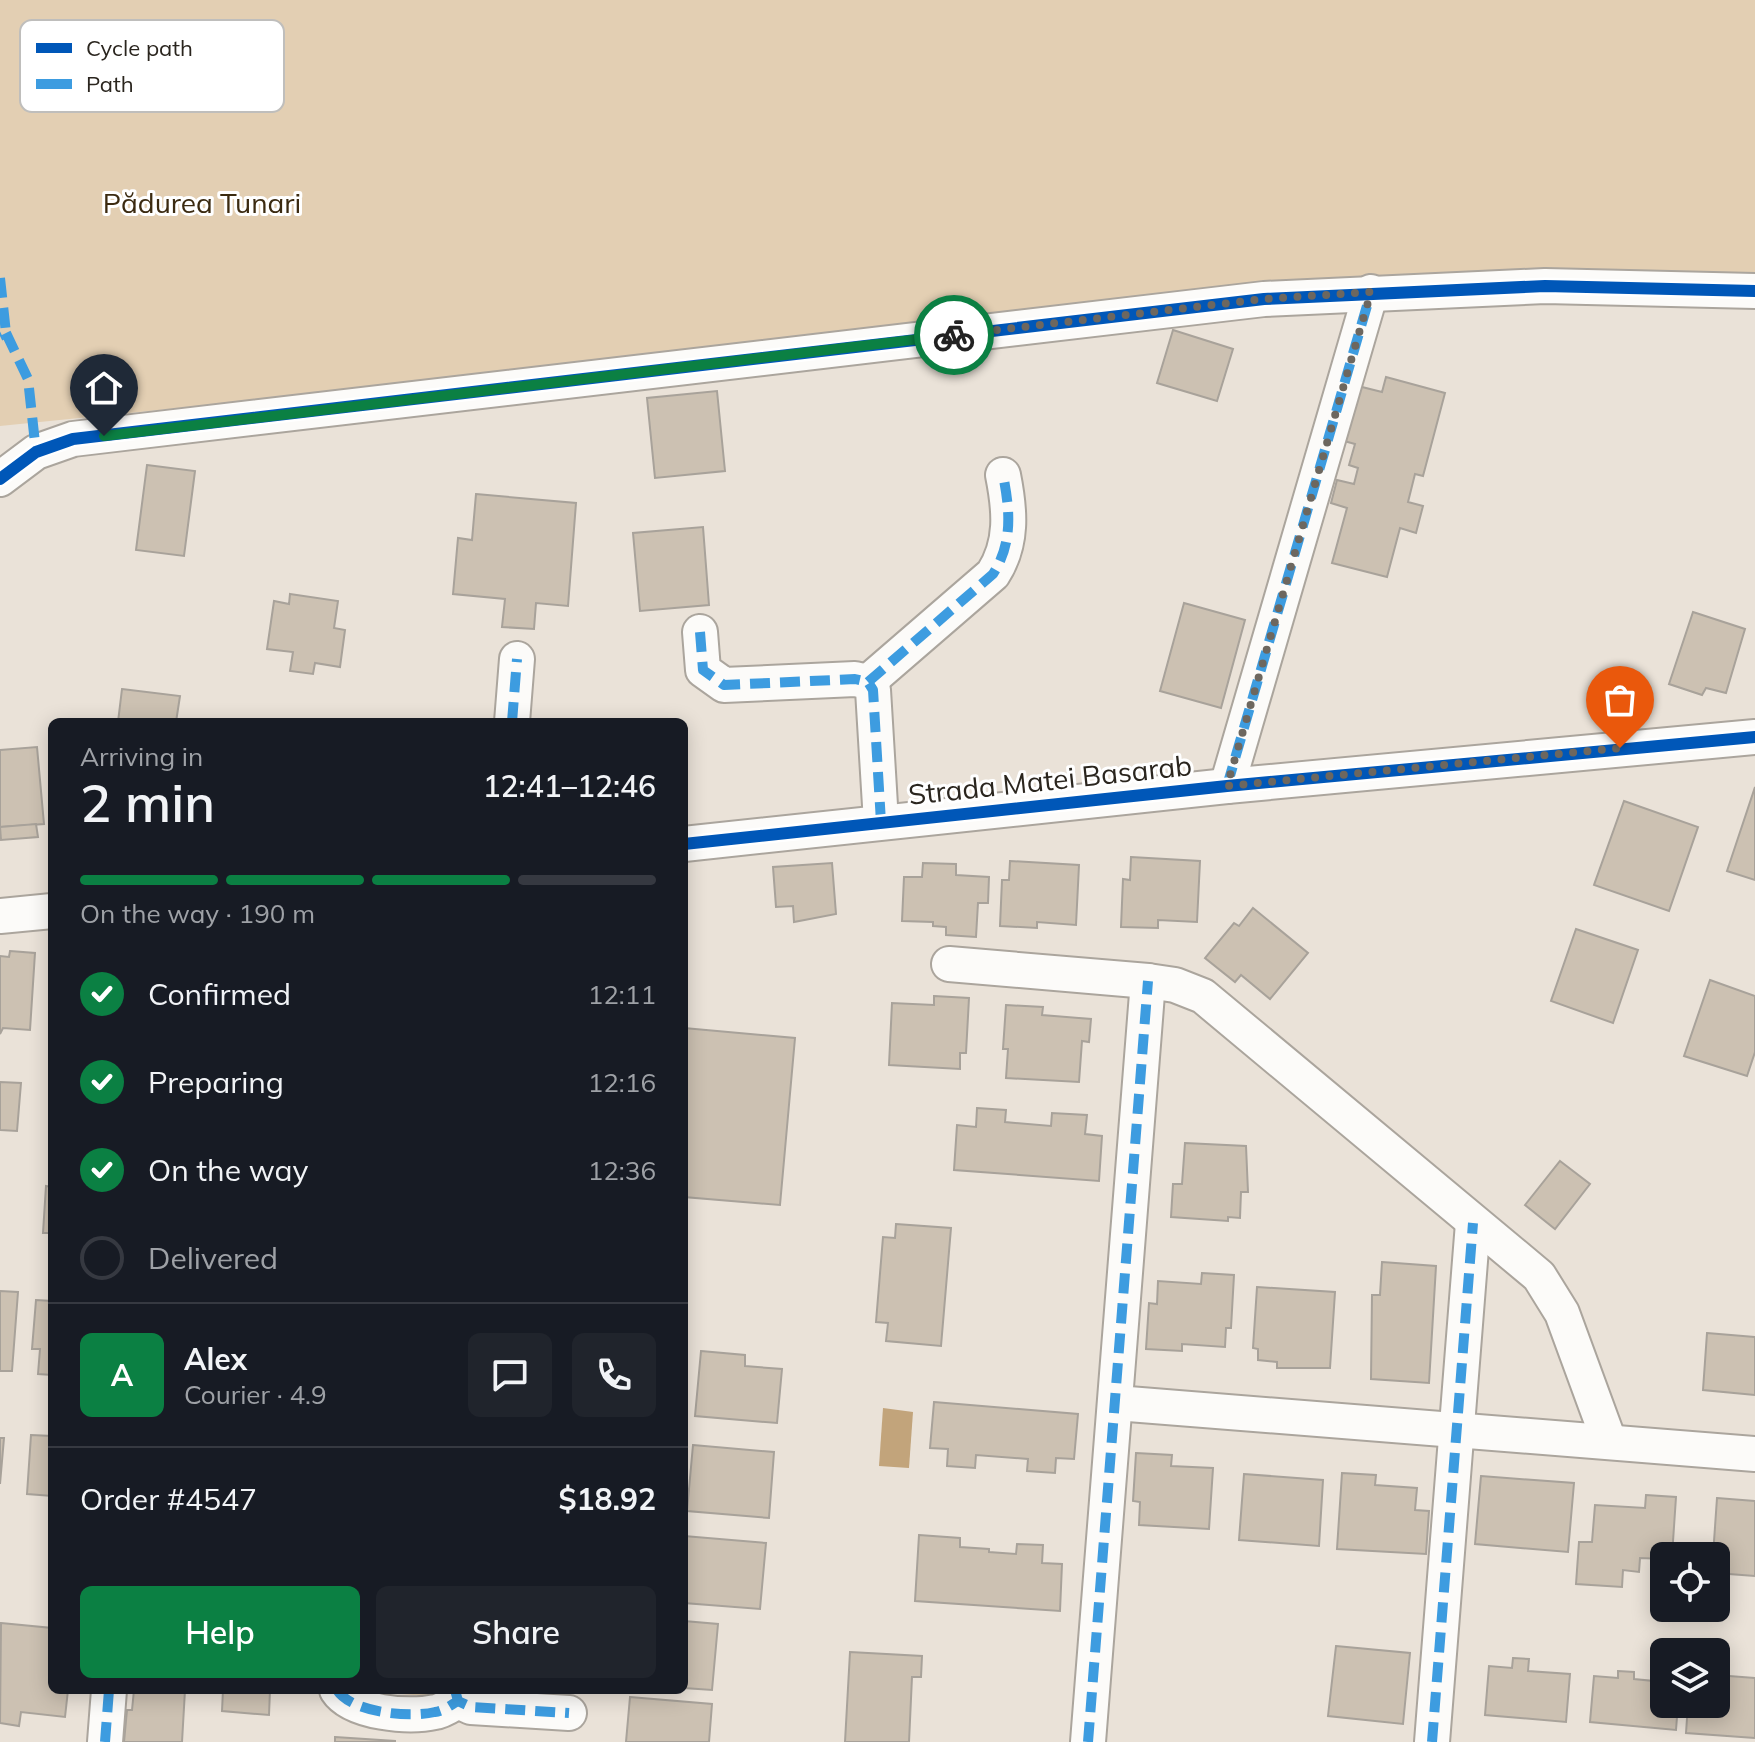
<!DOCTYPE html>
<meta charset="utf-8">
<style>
body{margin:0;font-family:Mulish,sans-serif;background:#20242c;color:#f1f3f6;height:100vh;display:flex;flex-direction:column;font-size:30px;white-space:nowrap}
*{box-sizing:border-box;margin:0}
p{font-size:26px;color:#9ea1a6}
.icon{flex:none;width:44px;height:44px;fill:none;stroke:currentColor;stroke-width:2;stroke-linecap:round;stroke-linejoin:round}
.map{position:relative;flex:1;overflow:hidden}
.details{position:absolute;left:48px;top:718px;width:640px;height:976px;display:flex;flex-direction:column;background:#171b24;border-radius:12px;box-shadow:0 4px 20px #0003}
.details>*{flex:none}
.controls{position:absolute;left:1650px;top:1542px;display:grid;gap:16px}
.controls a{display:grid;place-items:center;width:80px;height:80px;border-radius:12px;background:#171b24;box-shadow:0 4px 20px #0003;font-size:40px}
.pin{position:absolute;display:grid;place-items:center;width:68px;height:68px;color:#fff;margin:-82px -34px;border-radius:50% 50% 50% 0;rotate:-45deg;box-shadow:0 0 8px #0007}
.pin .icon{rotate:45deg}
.courier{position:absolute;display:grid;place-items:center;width:80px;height:80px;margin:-40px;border:6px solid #0b8043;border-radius:50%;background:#fff;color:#222;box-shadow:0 2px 10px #0007}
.overview em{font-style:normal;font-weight:600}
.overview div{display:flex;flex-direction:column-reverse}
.overview{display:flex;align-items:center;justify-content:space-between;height:136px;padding:0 32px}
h1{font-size:52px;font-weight:600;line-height:60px}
.bar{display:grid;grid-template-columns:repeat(4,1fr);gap:12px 8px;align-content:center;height:96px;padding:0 32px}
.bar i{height:10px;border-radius:6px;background:#363941}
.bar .current{background:#0b8043}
.bar p{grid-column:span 4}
.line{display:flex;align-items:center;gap:20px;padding:0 32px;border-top:2px solid #363941}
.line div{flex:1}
.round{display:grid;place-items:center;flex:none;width:84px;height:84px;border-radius:12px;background:#20242c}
ol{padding:0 32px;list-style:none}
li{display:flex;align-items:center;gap:24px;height:88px}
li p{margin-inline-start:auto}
li .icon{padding:8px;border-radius:50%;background:#0b8043;color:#fff;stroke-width:4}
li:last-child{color:#9ea1a6}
li i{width:44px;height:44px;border:4px solid #363941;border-radius:50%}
.button{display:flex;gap:16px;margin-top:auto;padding:16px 32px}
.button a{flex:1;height:92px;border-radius:12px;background:#0b8043;color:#fff;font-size:32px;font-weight:600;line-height:92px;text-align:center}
.button a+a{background:#20242c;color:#f1f3f6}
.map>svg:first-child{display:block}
.green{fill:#e3cfb3}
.water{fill:#c2a47b}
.building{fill:#ccc1b2;stroke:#a8a29a;stroke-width:2}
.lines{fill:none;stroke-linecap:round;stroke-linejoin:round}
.minor-casing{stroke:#aba59d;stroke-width:38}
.minor{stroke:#fcfbf9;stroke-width:34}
.quiet{stroke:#3d9ce0;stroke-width:10;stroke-dasharray:20 10;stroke-linecap:butt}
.cycleway-casing{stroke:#fff;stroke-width:17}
.cycleway{stroke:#0057b8;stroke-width:12}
.done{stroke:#6d675f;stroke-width:8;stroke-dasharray:0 14.4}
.route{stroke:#0b8043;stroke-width:10}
.labels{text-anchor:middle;stroke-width:6;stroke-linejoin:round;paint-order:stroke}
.park-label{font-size:28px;fill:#3b2a10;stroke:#fff}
.street-label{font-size:28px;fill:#2a251e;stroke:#fff}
.key{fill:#fff;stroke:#bfbebc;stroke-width:2}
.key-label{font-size:22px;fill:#2a251e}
</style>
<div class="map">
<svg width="1755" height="1742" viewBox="0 0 1755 1742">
<rect width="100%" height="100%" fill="#eae2d8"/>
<g class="green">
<polygon points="0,0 1755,0 1755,291 1264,299 0,426"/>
<polygon points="355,1690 438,1690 425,1696"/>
</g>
<polygon class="water" points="883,1408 913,1412 909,1468 879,1466"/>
<g class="building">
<polygon points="1173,330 1233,349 1217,401 1157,383"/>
<polygon points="1386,377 1445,393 1423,476 1415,474 1408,502 1423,506 1416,533 1400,528 1387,577 1332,563 1347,508 1331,503 1337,480 1354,484 1358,468 1349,465 1355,444 1344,441 1358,386 1382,392"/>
<polygon points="717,391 725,471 655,478 647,398"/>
<polygon points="147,465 195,471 184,556 136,550"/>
<polygon points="476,494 576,503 568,606 536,603 534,629 502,627 505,599 453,594 458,538 472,540"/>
<polygon points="703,527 709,605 640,611 633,533"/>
<polygon points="290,594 338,601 334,628 345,630 340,667 315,663 313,674 290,671 293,652 267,649 274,601 289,604"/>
<polygon points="1184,603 1245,620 1221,708 1160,691"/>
<polygon points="1693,612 1745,629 1726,693 1706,688 1702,695 1669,684"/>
<polygon points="122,689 180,696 176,722 118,722"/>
<polygon points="37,747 44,824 0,827 0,750"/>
<polygon points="1755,787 1755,880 1727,871"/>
<polygon points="1624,801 1698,827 1669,911 1594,885"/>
<polygon points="36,824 38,837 1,840 0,827"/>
<polygon points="1131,857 1200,861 1197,922 1158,920 1158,928 1121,927 1123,879 1130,880"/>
<polygon points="1010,861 1079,865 1076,925 1037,922 1037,928 1000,926 1002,880 1009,880"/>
<polygon points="832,863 836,914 794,922 793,906 776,907 773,867"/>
<polygon points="923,863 956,864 956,875 989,877 988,903 978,903 976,937 946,935 946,927 933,926 933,922 902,921 904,877 922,877"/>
<polygon points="1253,908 1308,953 1270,999 1241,975 1235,982 1205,958 1234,923 1239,926"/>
<polygon points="1576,929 1638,950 1613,1023 1551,1001"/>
<polygon points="10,951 35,953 30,1030 3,1028 0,1034 0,956 9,957"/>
<polygon points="1710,980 1755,996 1755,1052 1747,1076 1684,1056"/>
<polygon points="934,996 969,998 966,1053 960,1053 960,1069 889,1065 892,1003 934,1005"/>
<polygon points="1006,1005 1043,1007 1042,1015 1091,1019 1089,1042 1082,1041 1079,1082 1006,1078 1008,1049 1003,1049"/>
<polygon points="684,1028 795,1038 780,1205 684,1197"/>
<polygon points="0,1082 21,1083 17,1131 0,1130"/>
<polygon points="977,1108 1006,1110 1005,1122 1051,1126 1052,1113 1087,1115 1085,1134 1102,1136 1099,1181 954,1170 957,1125 976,1127"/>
<polygon points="1185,1143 1246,1146 1248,1192 1241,1192 1240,1218 1228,1217 1228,1221 1171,1217 1173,1184 1182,1184"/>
<polygon points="1560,1161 1590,1184 1555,1229 1525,1205"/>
<polygon points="46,1186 52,1187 52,1259 51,1233 43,1233"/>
<polygon points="896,1224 951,1228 941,1346 886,1341 888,1323 876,1322 883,1237 895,1238"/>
<polygon points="1382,1262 1436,1266 1429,1383 1371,1379 1372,1295 1380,1295"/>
<polygon points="1202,1273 1234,1275 1231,1328 1226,1328 1225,1347 1182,1344 1182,1351 1146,1349 1149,1303 1157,1304 1158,1281 1201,1284"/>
<polygon points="1257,1287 1335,1292 1330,1368 1277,1368 1277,1362 1258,1360 1258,1349 1253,1348"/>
<polygon points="0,1291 18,1292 12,1371 0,1371"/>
<polygon points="36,1300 52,1301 52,1375 38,1374 40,1349 32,1349"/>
<polygon points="1707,1333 1755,1337 1755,1395 1703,1390"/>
<polygon points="701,1351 745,1355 745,1366 782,1369 777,1423 695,1416"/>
<polygon points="934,1402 1078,1414 1074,1459 1056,1458 1055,1473 1027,1471 1028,1459 976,1455 975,1468 947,1466 948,1449 930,1448"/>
<polygon points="31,1435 52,1436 52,1496 27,1494"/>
<polygon points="0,1438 4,1438 0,1484"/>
<polygon points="693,1445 774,1452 769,1518 687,1511"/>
<polygon points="1136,1453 1172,1455 1171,1466 1213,1468 1209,1529 1139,1525 1140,1502 1133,1501"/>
<polygon points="1342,1473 1376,1475 1375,1485 1417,1488 1415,1510 1429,1511 1426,1554 1337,1549"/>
<polygon points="1244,1474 1323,1480 1319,1546 1239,1540"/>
<polygon points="1481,1476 1574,1483 1568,1552 1475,1544"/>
<polygon points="1646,1495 1676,1497 1672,1556 1664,1556 1664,1559 1640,1558 1639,1572 1623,1570 1622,1587 1576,1584 1579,1542 1592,1542 1595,1505 1645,1508"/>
<polygon points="1717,1498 1755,1501 1755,1576 1716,1573 1713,1556"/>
<polygon points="919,1535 960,1538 960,1547 989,1549 989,1552 1016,1554 1017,1544 1043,1545 1042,1563 1062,1564 1060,1611 915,1601"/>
<polygon points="684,1536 766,1543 760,1609 684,1603"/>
<polygon points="684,1621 718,1624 712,1690 684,1688"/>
<polygon points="1,1623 52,1628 52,1690 68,1690 65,1717 21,1712 19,1726 0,1723"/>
<polygon points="1336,1646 1410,1653 1403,1724 1328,1716"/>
<polygon points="850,1652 922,1656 921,1677 912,1677 909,1742 845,1742"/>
<polygon points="1513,1658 1529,1659 1528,1671 1570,1674 1566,1722 1485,1715 1489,1666 1512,1668"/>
<polygon points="1618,1671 1634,1672 1634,1679 1664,1682 1664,1704 1678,1704 1676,1730 1590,1722 1594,1676 1618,1678"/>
<polygon points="1716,1675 1755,1678 1755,1738 1686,1733 1688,1704 1716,1704"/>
<polygon points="134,1690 185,1690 182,1742 124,1742 127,1710 132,1710"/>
<polygon points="223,1690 270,1690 269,1715 222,1711"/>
<polygon points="501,1690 548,1690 548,1693"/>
<polygon points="630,1697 712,1704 709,1742 626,1742"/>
<polygon points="335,1737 395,1741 395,1742 335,1742"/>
</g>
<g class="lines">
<defs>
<g id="minor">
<polyline points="0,479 36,452 73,439 1264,299 1545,286 1755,291"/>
<polyline points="700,632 703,670 724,685 855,679 868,682 873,690 881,822"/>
<path d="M868,682L993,574C1013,543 1010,510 1003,475"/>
<polyline points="512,722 517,659"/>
<polyline points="1227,786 1371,292"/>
<polyline points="684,844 1227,786 1755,737"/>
<polyline points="0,916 52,911"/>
<polyline points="949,964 1148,981 1175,985 1203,996 1539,1276 1562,1313 1609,1441"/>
<polyline points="1116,1403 1755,1454"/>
<path d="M337,1690C352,1713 409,1718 435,1712C443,1711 451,1705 458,1701"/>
<polyline points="455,1690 458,1701 471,1707 569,1713"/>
<polyline points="105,1742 109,1690"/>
<polyline points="1088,1742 1148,981"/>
<polyline points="1432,1742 1473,1223"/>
</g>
</defs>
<use href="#minor" class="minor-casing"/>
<use href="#minor" class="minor"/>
<g class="quiet">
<polyline points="0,278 6,333 0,336"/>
<polyline points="6,333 28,379 36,452"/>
<polyline points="700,632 703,670 724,685 855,679 868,682 873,690 881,822"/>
<path d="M868,682L993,574C1013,543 1010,510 1003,475"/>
<polyline points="512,722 517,659"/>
<polyline points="1227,786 1371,292"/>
<path d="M337,1690C352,1713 409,1718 435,1712C443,1711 451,1705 458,1701"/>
<polyline points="455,1690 458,1701 471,1707 569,1713"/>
<polyline points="105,1742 109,1690"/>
<polyline points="1088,1742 1148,981"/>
<polyline points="1432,1742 1473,1223"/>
</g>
<defs>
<g id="cycleway">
<polyline points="0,479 36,452 73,439 1264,299 1545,286 1755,291"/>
<polyline points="684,844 1227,786 1755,737"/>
</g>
</defs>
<use href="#cycleway" class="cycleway-casing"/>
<use href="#cycleway" class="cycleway"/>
</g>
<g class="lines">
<polyline class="done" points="954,335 1264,299 1371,292 1227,786 1620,748"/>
<polyline class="route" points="104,436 954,335"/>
</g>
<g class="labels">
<g class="park-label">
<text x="202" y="213">Pădurea Tunari</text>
</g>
<g class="street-label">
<text transform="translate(1050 780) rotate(-6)" y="10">Strada Matei Basarab</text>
</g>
</g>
<rect x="20" y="20" width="264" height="92" rx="12" class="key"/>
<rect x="36" y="43" width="36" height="10" fill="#0057b8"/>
<rect x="36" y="79" width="36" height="10" fill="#3d9ce0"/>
<g class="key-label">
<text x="86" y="56">Cycle path</text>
<text x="86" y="92">Path</text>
</g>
</svg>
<div class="controls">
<a><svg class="icon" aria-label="locate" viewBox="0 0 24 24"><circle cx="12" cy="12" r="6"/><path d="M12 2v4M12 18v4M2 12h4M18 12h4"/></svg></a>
<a><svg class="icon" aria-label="layers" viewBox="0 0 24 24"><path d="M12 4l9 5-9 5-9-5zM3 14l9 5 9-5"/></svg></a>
</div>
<div class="pin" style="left:1620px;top:748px;background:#ea580c"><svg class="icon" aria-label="bag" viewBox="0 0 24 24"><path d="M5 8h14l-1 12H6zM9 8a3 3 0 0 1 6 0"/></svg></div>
<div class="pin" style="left:104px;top:436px;background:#1f2937"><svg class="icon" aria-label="home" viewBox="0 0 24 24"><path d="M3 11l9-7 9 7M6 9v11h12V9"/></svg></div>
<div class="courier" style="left:954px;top:335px"><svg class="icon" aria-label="bike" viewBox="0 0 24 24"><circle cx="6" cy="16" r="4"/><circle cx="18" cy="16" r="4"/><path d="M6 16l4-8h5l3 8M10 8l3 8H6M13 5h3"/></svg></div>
<section class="details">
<div class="overview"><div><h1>2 min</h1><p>Arriving in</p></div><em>12:41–12:46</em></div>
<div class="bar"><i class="current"></i><i class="current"></i><i class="current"></i><i></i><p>On the way · 190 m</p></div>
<ol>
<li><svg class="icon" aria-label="check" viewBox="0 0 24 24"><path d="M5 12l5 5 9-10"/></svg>Confirmed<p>12:11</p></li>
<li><svg class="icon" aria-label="check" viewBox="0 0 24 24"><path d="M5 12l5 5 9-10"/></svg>Preparing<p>12:16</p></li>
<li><svg class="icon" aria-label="check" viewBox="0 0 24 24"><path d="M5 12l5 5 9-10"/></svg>On the way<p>12:36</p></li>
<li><i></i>Delivered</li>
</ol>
<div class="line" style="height:144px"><b class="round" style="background:#0b8043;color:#fff">A</b><div><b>Alex</b><p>Courier · 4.9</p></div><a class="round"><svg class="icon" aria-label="chat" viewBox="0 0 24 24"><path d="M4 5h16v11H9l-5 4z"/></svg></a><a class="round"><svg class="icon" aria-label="phone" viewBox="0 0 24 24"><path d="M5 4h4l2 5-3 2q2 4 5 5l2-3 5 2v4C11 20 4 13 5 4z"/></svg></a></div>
<div class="line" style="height:104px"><div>Order #4547</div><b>$18.92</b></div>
<div class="button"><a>Help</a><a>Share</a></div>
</section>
</div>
